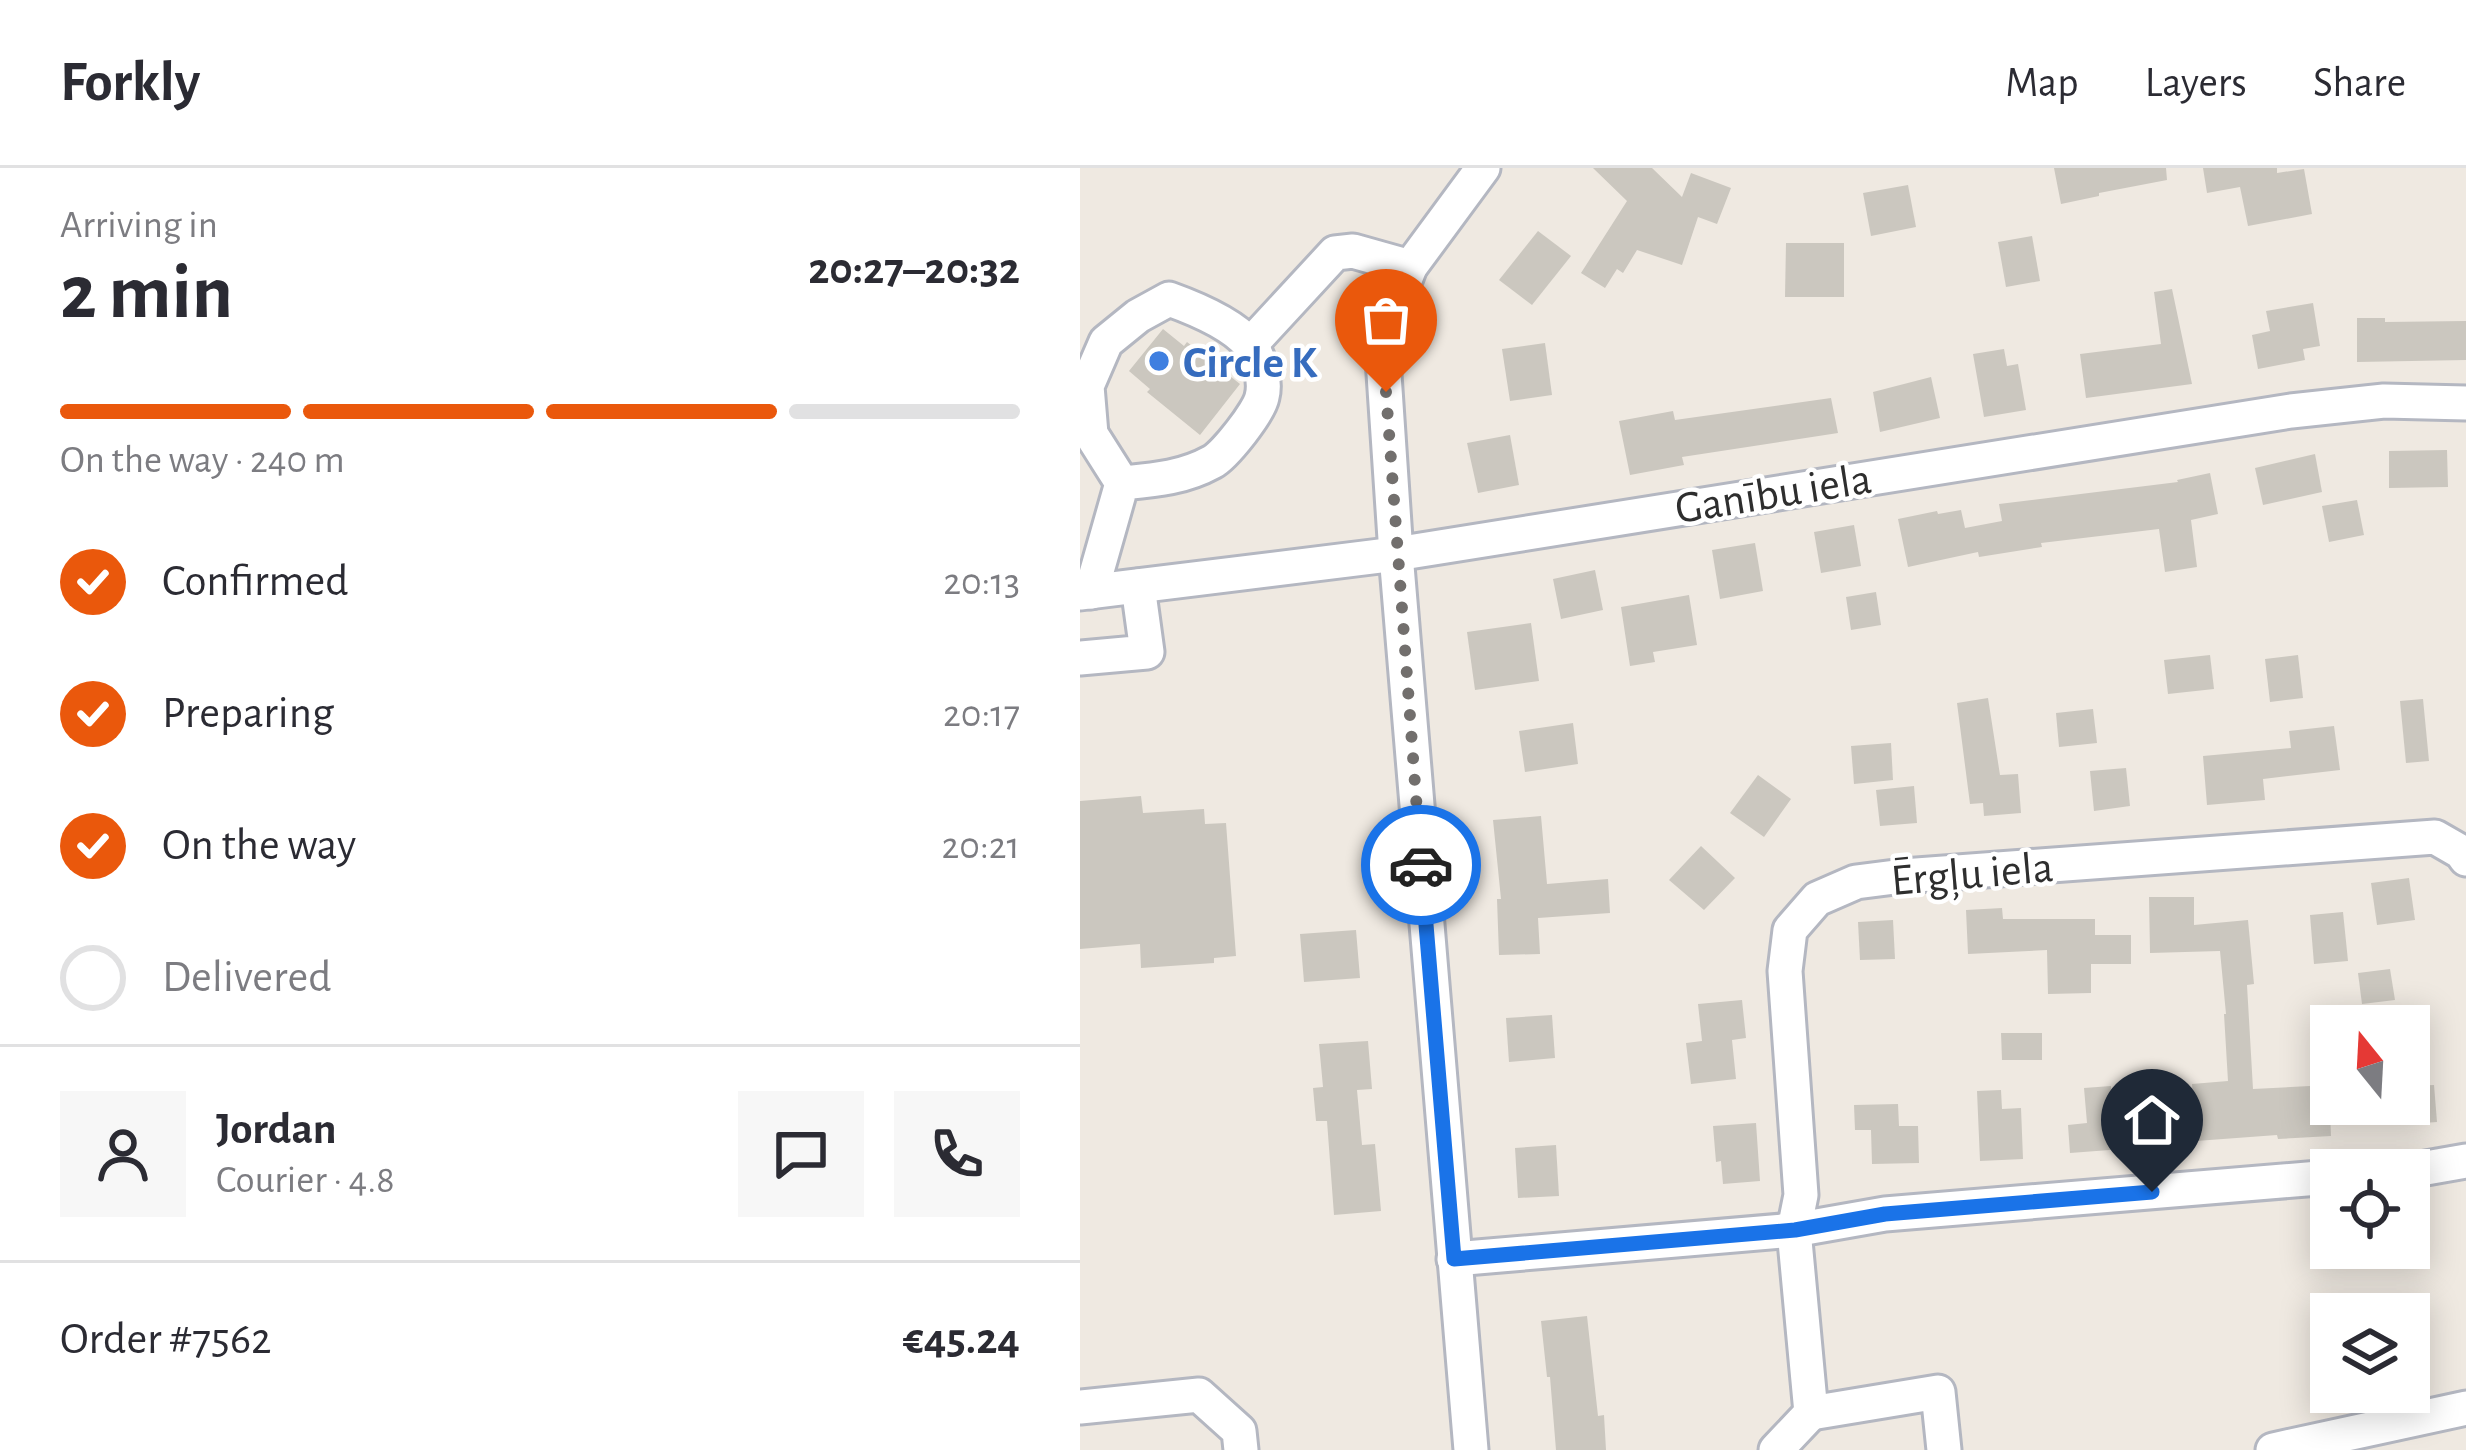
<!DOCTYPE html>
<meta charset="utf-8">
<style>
body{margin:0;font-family:"Alegreya Sans",sans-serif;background:#f7f7f7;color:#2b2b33;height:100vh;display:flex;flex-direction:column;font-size:45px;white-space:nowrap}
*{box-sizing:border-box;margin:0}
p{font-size:39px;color:#7c7c81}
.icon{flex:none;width:66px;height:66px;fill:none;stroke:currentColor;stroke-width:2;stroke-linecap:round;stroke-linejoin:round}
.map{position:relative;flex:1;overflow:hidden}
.side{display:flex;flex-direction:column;background:#fff;width:1080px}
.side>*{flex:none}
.needle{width:78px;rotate:342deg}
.buttons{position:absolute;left:1230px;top:837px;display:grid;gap:24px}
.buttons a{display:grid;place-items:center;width:120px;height:120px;border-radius:0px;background:#fff;box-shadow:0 6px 30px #0003;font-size:60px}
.pin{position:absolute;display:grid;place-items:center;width:102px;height:102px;color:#fff;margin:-123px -51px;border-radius:50% 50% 50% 0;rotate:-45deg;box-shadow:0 0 12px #0007}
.pin .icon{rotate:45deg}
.courier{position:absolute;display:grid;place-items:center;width:120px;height:120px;margin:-60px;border:9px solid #1a73e8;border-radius:50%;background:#fff;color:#222;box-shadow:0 3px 15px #0007}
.overview em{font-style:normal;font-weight:700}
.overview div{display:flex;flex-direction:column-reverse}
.overview{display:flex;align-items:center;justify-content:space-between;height:204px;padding:0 60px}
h1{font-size:78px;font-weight:700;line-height:90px}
.bar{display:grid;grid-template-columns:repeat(4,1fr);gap:18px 12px;align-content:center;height:144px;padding:0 60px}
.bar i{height:15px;border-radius:9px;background:#e1e1e2}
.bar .on{background:#ea580c}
.bar p{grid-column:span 4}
.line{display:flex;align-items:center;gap:30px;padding:0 60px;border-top:3px solid #e1e1e2}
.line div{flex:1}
.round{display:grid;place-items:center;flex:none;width:126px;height:126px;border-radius:0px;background:#f7f7f7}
ol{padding:0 60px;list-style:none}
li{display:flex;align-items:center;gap:36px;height:132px}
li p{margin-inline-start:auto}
li .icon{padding:12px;border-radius:50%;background:#ea580c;color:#fff;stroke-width:4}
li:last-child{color:#7c7c81}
li i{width:66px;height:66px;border:6px solid #e1e1e2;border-radius:50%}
header{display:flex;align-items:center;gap:72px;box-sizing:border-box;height:168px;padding:0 60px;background:#fff;border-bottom:3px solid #e1e1e2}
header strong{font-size:57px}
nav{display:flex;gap:66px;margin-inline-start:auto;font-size:42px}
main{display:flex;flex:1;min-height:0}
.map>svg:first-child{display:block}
.building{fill:#cbc7bf}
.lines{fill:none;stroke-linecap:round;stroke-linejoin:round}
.minor-casing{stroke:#b4b7c1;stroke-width:39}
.minor{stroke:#fff;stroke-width:33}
.done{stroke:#726f6d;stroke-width:12;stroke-dasharray:0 21.6}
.route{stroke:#1a73e8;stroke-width:15}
.shop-dot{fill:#3f7fe0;stroke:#fff;stroke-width:4.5}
.labels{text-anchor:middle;stroke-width:9;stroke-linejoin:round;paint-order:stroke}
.shop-label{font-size:45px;font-weight:bold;fill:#366cbe;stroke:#fff;text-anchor:start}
.street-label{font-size:45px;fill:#2e2e2e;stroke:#fff}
</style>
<header>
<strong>Forkly</strong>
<nav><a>Map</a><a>Layers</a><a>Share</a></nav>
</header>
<main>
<section class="side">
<div class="overview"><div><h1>2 min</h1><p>Arriving in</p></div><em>20:27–20:32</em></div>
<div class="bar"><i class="on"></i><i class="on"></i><i class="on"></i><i></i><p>On the way · 240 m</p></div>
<ol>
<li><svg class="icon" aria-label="check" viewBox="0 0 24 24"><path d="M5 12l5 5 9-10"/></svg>Confirmed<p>20:13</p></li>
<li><svg class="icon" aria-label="check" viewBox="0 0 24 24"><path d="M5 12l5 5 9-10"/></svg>Preparing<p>20:17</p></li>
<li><svg class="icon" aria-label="check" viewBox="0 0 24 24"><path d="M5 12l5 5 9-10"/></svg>On the way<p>20:21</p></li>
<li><i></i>Delivered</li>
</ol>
<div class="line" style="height:216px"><a class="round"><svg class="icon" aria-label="person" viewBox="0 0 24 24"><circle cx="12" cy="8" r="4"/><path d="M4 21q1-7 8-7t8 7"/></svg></a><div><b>Jordan</b><p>Courier · 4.8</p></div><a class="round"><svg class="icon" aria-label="chat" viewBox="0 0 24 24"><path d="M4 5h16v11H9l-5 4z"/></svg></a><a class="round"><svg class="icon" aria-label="phone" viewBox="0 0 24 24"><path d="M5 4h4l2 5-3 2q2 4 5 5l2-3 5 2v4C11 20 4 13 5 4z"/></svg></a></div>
<div class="line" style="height:156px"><div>Order #7562</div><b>€45.24</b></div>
</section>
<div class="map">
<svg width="1386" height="1282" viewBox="0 0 1386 1282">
<rect width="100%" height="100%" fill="#efe9e1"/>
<g class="building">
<polygon points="513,0 572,0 602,29 611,5 651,20 637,56 618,49 602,97 557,82 543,105 537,101 525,120 501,105 547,33"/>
<polygon points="974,0 1086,0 1087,12 1019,25 1019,28 981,36"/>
<polygon points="1123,0 1197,0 1197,5 1224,1 1232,46 1168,58 1160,19 1127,25"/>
<polygon points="828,17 836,59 791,68 783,25"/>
<polygon points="458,63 491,88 452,137 419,112"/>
<polygon points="952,68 960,113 926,119 918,74"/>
<polygon points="706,75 764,75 764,129 705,129"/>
<polygon points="1092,121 1112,216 1006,230 1000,186 1081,176 1074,124"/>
<polygon points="1233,135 1240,178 1223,181 1225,192 1178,201 1172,167 1190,163 1186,143"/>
<polygon points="1277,150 1305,150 1305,154 1386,153 1386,192 1277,194"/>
<polygon points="83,161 104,178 107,174 160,216 120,267 67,224 70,221 49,203"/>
<polygon points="465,175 472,227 430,233 422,181"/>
<polygon points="924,181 927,198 938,196 946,242 904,249 893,186"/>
<polygon points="851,209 860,250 800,264 793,224"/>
<polygon points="751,230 758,265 602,289 604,297 550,307 539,253 593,243 595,252"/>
<polygon points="430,267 439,317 398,325 387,275"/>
<polygon points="1367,282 1368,319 1309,320 1309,283"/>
<polygon points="1235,286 1242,324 1183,337 1175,300"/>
<polygon points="1130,305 1138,346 1111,352 1117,399 1085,404 1079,361 961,375 962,379 899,389 898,384 828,399 818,351 857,343 858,346 881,342 885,360 922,353 919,336 1098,314 1097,312"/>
<polygon points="1277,332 1284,367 1249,374 1242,338"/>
<polygon points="774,357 781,398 741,405 734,364"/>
<polygon points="675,375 683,423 640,431 632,382"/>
<polygon points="515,402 523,442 481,451 473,411"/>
<polygon points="796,424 801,457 771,462 766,429"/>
<polygon points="609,427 617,477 573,484 575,494 550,498 541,439"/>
<polygon points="451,455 459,513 395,522 387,464"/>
<polygon points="1130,487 1134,521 1088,526 1084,492"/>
<polygon points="1218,487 1223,530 1190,534 1185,491"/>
<polygon points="908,530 920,607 938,606 941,645 904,648 903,635 890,636 877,535"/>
<polygon points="1343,531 1349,593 1326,595 1320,533"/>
<polygon points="1013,541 1017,575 979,579 976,545"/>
<polygon points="493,555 498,596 445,604 439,563"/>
<polygon points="1254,558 1260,602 1183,611 1185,632 1127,637 1123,588 1211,580 1209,563"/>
<polygon points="811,575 813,612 774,616 771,578"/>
<polygon points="1046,600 1050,638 1014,643 1010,603"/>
<polygon points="678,607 711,631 684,669 650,645"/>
<polygon points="834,618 837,655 800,658 796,622"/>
<polygon points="61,628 63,645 124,641 125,656 146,655 156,788 134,790 134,795 61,800 60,776 0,781 0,633"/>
<polygon points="461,648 467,716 528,711 530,745 458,750 460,786 419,787 417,731 421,731 413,652"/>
<polygon points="621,678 655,710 624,742 589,712"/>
<polygon points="1329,710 1335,752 1297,757 1291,715"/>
<polygon points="1069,729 1114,729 1114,757 1168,752 1174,816 1167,817 1173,921 1249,917 1251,968 1198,971 1197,967 1116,973 1112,916 1148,913 1144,846 1146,846 1140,783 1070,785"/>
<polygon points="922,740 923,751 1015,751 1015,767 1051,767 1051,796 1011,796 1011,825 968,826 967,782 888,786 886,742"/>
<polygon points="1263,744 1268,793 1234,796 1230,747"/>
<polygon points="813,752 815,791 780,792 778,754"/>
<polygon points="276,762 280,810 224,814 220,766"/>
<polygon points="1310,801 1315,832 1282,836 1278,805"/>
<polygon points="662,832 666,870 652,872 656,911 611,916 606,875 622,873 618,836"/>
<polygon points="472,847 475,890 429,894 426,850"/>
<polygon points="921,865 962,865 962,892 922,892"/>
<polygon points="288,873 292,921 277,922 282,977 295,976 301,1043 254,1047 247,953 236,953 233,920 243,919 239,876"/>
<polygon points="1354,917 1357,954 1329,956 1329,918"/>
<polygon points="1031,918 1033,944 1053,942 1056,980 990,985 988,957 1007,955 1004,920"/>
<polygon points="921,922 922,941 941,940 943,991 900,993 897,923"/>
<polygon points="818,936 819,958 838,958 839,995 792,996 791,962 775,962 774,937"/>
<polygon points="676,955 680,1013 643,1016 641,993 636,994 633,958"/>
<polygon points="476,977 479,1028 438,1030 435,980"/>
<polygon points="507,1148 518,1248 524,1247 526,1282 476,1282 470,1209 467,1209 461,1153"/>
</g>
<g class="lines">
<defs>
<g id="minor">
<polyline points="170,177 255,85 273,83 330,99"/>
<path d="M11,424L42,315L11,266L7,218L26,174L58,148L89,131C114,140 152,156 169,176C180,188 186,214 182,229C179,244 145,287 132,294C103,310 74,312 42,315"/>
<polyline points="0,425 316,386 1211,243 1304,233 1386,235"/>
<polyline points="0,490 67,484 58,418"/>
<polyline points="1329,1003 1386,993"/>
<polyline points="374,1091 714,1062 805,1046 1251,1009"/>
<polyline points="0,1239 119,1227 159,1263 161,1282"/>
<polyline points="731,1245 858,1224 864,1282"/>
<polyline points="391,1282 316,386 303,191 307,159 330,99 403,0"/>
<polyline points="696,1282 731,1245 714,1062 721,1027 705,803 710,762 737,731 776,714 823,708 1355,669 1381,684 1386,691"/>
<polyline points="1193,1282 1386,1240"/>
</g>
</defs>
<use href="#minor" class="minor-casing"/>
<use href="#minor" class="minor"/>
</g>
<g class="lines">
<polyline class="done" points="306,224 341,697"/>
<polyline class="route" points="341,697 374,1091 715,1062 805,1046 1072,1024"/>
</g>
<circle class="shop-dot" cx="79" cy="193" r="12"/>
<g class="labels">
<g class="shop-label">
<text x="103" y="209">Circle K</text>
</g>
<g class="street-label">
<text transform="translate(693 324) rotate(-9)" y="16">Ganību iela</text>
<text transform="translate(892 704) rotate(-5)" y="16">Ērgļu iela</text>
</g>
</g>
</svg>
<div class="buttons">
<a><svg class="needle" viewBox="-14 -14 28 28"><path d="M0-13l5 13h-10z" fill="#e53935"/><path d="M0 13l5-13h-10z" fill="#7c7c81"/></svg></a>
<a><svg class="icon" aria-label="locate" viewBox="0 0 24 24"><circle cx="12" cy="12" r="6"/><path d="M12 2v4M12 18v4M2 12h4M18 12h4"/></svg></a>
<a><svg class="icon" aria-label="layers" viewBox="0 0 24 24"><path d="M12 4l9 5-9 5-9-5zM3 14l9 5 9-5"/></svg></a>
</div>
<div class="pin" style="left:306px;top:224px;background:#ea580c"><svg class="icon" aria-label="bag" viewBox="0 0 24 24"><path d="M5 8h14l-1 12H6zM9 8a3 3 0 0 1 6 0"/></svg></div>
<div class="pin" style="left:1072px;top:1024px;background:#1f2937"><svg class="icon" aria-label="home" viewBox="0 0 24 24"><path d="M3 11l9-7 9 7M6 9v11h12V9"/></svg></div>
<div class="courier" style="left:341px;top:697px"><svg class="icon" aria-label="car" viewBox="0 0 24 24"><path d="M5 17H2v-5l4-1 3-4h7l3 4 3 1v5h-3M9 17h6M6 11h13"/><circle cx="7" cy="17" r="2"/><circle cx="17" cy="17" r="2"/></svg></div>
</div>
</main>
